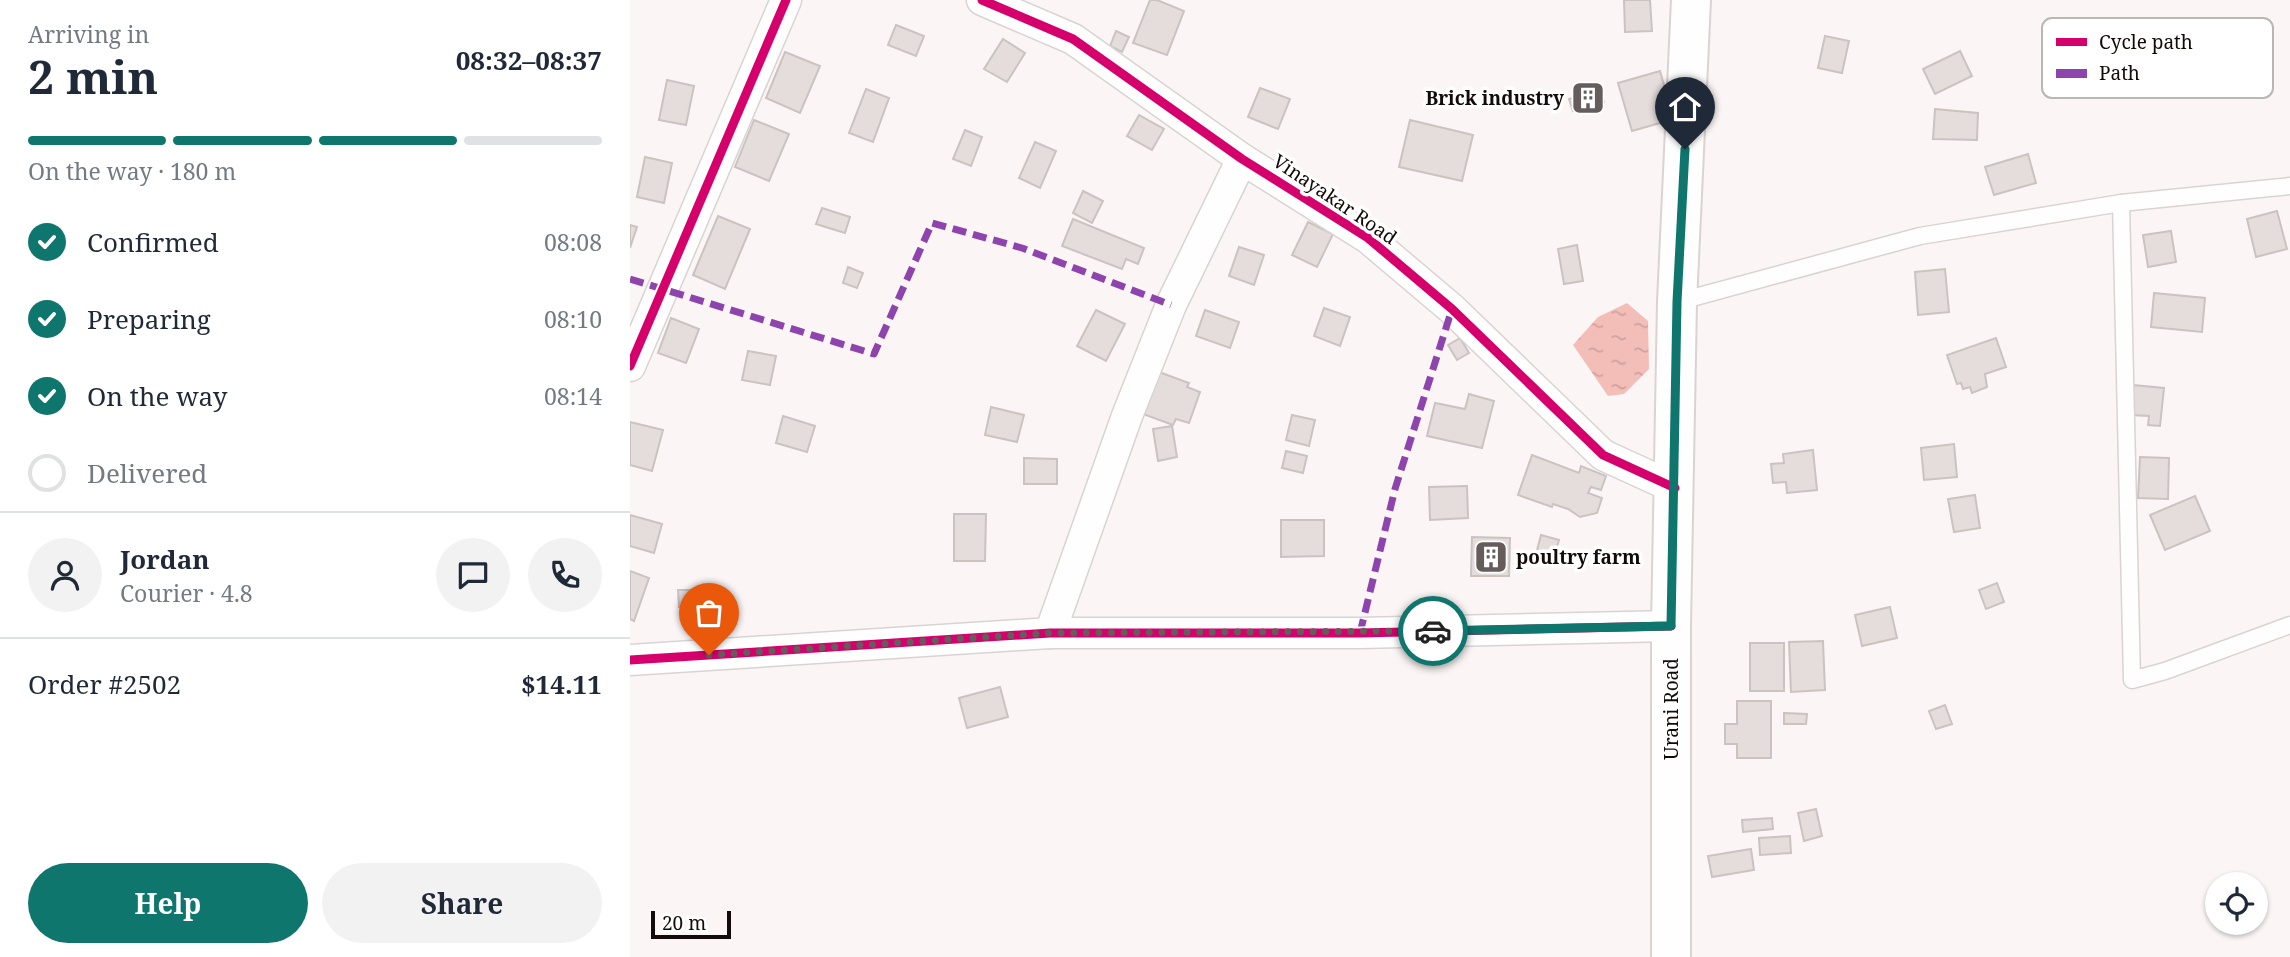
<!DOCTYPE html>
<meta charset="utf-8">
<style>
body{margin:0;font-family:"Noto Serif",serif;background:#f2f2f3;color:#1f2937;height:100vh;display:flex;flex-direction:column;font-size:26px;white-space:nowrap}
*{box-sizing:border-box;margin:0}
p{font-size:23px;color:#747a83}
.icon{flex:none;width:38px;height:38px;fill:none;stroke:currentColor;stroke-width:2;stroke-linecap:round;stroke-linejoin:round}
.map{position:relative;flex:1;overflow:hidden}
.panel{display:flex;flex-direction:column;background:#fff;width:630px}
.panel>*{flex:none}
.tools{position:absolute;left:1575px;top:872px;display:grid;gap:14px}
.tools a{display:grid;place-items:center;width:63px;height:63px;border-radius:50%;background:#fff;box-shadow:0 2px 5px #0004;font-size:35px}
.scale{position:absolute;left:21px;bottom:18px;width:80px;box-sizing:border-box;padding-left:7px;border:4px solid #130b0a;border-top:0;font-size:19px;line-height:24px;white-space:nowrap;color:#130b0a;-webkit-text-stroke:5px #fff;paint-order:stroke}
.pin{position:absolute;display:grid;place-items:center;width:60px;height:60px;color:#fff;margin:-72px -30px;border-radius:50% 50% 50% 0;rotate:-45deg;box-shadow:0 0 7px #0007}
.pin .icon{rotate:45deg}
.courier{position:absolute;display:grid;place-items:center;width:70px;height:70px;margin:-35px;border:5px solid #0f766e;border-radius:50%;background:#fff;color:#222;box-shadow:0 2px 9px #0007}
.head em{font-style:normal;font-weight:700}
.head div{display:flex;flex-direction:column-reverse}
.head{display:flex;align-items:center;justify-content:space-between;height:119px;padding:0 28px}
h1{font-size:46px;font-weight:700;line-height:52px}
.bar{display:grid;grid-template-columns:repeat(4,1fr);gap:10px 7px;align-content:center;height:84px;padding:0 28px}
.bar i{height:9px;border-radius:5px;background:#e0e1e3}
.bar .active{background:#0f766e}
.bar p{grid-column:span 4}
.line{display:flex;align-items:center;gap:18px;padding:0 28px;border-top:2px solid #e0e1e3}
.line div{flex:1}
.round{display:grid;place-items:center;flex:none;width:74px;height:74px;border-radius:37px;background:#f2f2f3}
ol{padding:0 28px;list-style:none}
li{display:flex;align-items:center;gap:21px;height:77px}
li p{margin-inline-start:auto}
li .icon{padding:7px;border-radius:50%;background:#0f766e;color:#fff;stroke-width:4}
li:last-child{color:#747a83}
li i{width:38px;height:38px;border:4px solid #e0e1e3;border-radius:50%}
.primary-button{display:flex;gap:14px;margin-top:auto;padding:14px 28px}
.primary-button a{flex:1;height:80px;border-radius:42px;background:#0f766e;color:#fff;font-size:28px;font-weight:700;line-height:80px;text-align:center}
.primary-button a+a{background:#f2f2f3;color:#1f2937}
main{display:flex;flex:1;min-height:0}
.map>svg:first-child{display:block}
.water{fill:url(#water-ripples)}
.building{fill:#e4dddc;stroke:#cac3c1;stroke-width:2}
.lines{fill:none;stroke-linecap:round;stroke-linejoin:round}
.lane-casing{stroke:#dad3d2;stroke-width:19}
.street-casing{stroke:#dad3d2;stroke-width:33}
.primary-casing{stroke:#dad3d2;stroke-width:42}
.lane{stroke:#fefefe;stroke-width:16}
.street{stroke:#fefefe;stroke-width:30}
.primary{stroke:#fefefe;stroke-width:38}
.quiet{stroke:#8e44ad;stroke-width:7;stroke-dasharray:14 7;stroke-linecap:butt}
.cycleway-casing{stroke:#fff;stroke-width:13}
.cycleway{stroke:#d6006c;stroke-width:9}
.done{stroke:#645d5c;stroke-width:7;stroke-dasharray:0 12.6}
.route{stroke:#0f766e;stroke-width:9}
.labels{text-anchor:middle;stroke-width:7;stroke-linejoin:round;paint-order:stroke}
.poi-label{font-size:19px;font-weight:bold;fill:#130b0a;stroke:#fff;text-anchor:end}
.street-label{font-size:19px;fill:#130b0a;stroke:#fff}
.key{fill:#fff;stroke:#b8b6b6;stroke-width:2}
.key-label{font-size:19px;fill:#130b0a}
</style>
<main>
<section class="panel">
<div class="head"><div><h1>2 min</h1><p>Arriving in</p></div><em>08:32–08:37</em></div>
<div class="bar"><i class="active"></i><i class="active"></i><i class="active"></i><i></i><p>On the way · 180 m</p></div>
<ol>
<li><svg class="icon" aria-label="check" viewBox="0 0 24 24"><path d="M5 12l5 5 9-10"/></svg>Confirmed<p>08:08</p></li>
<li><svg class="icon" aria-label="check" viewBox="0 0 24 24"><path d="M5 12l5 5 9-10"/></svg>Preparing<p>08:10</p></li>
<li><svg class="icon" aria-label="check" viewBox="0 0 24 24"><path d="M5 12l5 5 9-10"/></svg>On the way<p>08:14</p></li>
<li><i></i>Delivered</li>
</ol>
<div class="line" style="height:126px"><a class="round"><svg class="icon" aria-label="person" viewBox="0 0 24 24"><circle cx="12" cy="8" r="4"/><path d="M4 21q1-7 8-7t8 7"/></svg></a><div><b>Jordan</b><p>Courier · 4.8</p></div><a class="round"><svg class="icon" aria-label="chat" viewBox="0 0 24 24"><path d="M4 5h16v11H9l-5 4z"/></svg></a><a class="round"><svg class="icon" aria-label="phone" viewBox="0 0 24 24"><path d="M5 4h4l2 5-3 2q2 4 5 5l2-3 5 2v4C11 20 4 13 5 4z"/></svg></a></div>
<div class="line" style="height:91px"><div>Order #2502</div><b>$14.11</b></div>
<div class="primary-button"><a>Help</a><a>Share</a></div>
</section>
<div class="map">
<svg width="1660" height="957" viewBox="0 0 1660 957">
<defs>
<pattern id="water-ripples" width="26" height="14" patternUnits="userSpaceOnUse" patternTransform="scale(1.75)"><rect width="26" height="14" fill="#f3bdb8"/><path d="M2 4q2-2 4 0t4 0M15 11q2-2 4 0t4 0" fill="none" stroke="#cfa19d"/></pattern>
</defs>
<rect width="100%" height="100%" fill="#fbf6f5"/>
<polygon class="water" points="997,303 1018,321 1019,369 994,394 978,396 943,345 968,317"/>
<g class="building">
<polygon points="520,0 527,0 554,11 537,55 503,43"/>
<polygon points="994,0 1020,0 1022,31 995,32"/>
<polygon points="266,25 294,36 286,56 258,45"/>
<polygon points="486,31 499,37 492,52 480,46"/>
<polygon points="1195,36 1219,41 1212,73 1188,68"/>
<polygon points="373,39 395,53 377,82 354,69"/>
<polygon points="1330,51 1342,76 1305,94 1293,69"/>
<polygon points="155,52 190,66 170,113 136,98"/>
<polygon points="1030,71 1044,119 1002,131 988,83"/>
<polygon points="37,80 64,86 56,125 29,120"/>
<polygon points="969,83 974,102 943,111 939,99 947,97 945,90"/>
<polygon points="630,88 660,99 648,129 618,117"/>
<polygon points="236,89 259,98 243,142 219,133"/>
<polygon points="1305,109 1348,113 1347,140 1303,139"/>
<polygon points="509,115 534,129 522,150 497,136"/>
<polygon points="124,120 159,134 139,181 105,167"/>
<polygon points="780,120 843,135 832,181 769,167"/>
<polygon points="335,130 352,137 341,166 323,159"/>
<polygon points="405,142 426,151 410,188 389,178"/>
<polygon points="1398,154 1406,183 1364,195 1355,167"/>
<polygon points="15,157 42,163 34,203 7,197"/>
<polygon points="453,191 473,201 462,223 443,213"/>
<polygon points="192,208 220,217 215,233 186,224"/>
<polygon points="1647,211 1657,249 1626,257 1617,219"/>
<polygon points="88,216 120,229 95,289 63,275"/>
<polygon points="443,219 514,248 508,264 496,259 492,269 432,246"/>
<polygon points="678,222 703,234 687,267 662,255"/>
<polygon points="0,225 7,227 0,248"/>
<polygon points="1541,231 1546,262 1518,267 1513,235"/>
<polygon points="947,245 953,281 934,284 928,249"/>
<polygon points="609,247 634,255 624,285 599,276"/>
<polygon points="218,267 233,273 227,288 213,283"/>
<polygon points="1315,269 1319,312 1288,315 1285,272"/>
<polygon points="1524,293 1575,298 1572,332 1521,327"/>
<polygon points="694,308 720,317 710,346 684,336"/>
<polygon points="466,310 495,324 476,361 447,346"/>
<polygon points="575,310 609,322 600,348 566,336"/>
<polygon points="41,318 69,329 56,363 28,353"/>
<polygon points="830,338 839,353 827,360 818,345"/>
<polygon points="1366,338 1376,367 1355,374 1357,387 1342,393 1340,387 1333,389 1331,383 1327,384 1317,355"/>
<polygon points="118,351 146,356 140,385 112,380"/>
<polygon points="529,372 559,383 557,387 570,392 559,423 546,419 543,425 513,414"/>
<polygon points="1503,385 1534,388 1530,426 1518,425 1519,416 1500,415"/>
<polygon points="839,394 864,401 852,448 797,436 805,403 835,409"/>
<polygon points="361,407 394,415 387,442 355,435"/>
<polygon points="662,415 685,420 679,446 656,440"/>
<polygon points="153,416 185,426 177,452 146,443"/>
<polygon points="0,422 33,430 22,471 0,465"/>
<polygon points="542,426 547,457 528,461 523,429"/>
<polygon points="1324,444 1327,477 1294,480 1291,448"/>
<polygon points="1183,450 1187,490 1157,493 1156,482 1143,483 1141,464 1154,463 1153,454"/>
<polygon points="656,451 677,456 673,473 652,468"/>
<polygon points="902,455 949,473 951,466 976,476 971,490 961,487 958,493 972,498 967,513 950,517 938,509 923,504 922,507 888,495"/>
<polygon points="1510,457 1539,458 1538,499 1508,498"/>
<polygon points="394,458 427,459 427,484 394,484"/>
<polygon points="837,486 838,518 800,520 799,487"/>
<polygon points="1345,495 1350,528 1324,532 1318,499"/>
<polygon points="1565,496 1580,531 1535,550 1520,515"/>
<polygon points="324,514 356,514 355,561 324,561"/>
<polygon points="0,515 32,524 24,553 0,546"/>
<polygon points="651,520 694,520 694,556 651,557"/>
<polygon points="911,535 929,540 925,554 907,550"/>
<polygon points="842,537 880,538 879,576 841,576"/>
<polygon points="0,571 19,578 4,621 0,619"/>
<polygon points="1367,583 1374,602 1356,609 1349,590"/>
<polygon points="48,590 66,590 66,607 49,607"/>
<polygon points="1260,607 1267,638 1232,646 1225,615"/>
<polygon points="1193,641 1195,690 1161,692 1159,642"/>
<rect x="1120" y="643" width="34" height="48"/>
<polygon points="370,687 378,717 337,728 329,698"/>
<polygon points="1107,701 1141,701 1141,758 1107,758 1107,744 1095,744 1095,724 1107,724"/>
<polygon points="1315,705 1322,724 1306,729 1299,711"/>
<polygon points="1154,713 1177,714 1176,724 1154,724"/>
<polygon points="1186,809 1192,836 1174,841 1168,813"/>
<polygon points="1142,818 1143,829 1113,832 1112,820"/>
<polygon points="1160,836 1161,853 1130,855 1129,838"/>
<polygon points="1121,849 1124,870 1082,877 1078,856"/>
</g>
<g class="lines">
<defs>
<g id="lane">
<polyline points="1491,203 1502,680 1535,671 1660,625"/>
<polyline points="1047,302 1290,236 1491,203 1660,186"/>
</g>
<g id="street">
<polyline points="352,0 443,39 612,159 738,238 822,309 973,455 1045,488"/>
<polyline points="0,366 156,0"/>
<polyline points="420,633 497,416 541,305 612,159"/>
<polyline points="0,660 420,633 730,633 1041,626"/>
</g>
<polyline id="primary" points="1041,957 1041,626 1047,302 1061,0"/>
</defs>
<use href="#lane" class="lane-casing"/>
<use href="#street" class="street-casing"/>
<use href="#primary" class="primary-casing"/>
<use href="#lane" class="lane"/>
<use href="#street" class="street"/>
<use href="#primary" class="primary"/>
<g class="quiet">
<polyline points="0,279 244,354 302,223 392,248 541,305"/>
<polyline points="730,633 765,489 822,309"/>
</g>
<defs>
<g id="cycleway">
<polyline points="352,0 443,39 612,159 738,238 822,309 973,455 1045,488"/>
<polyline points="0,366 156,0"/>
<polyline points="0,660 420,633 730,633 1041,626"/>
</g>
</defs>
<use href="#cycleway" class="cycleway-casing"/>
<use href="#cycleway" class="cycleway"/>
</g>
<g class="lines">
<polyline class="done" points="79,655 420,633 803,631"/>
<polyline class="route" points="803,631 1041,626 1047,302 1055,149"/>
</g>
<defs>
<symbol id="building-square" viewBox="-11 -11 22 22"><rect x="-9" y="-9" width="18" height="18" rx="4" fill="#645d5c" stroke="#fff"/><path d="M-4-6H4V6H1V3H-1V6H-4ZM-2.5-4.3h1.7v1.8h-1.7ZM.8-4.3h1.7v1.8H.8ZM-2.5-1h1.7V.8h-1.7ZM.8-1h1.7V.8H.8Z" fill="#fff"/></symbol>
</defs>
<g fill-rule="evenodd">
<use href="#building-square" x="939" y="79" width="38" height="38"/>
<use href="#building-square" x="842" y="538" width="38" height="38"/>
</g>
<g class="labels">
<g class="poi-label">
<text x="934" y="105">Brick industry</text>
<text x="886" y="564" text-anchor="start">poultry farm</text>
</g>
<g class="street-label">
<text transform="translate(705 199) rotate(34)" y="7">Vinayakar Road</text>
<text transform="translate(1041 709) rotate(-90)" y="7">Urani Road</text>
</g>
</g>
<rect x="1412" y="18" width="231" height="80" rx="10" class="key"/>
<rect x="1426" y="38" width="31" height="8" fill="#d6006c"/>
<rect x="1426" y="69" width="31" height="9" fill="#8e44ad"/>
<g class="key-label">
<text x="1469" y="49">Cycle path</text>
<text x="1469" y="80">Path</text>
</g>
</svg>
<div class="tools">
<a><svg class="icon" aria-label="locate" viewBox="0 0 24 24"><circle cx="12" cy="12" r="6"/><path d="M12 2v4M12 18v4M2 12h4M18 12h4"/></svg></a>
</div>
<div class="scale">20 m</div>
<div class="pin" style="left:79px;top:655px;background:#ea580c"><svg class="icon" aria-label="bag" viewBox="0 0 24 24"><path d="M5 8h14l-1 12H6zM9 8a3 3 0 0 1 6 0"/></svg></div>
<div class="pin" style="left:1055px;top:149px;background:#1f2937"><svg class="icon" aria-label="home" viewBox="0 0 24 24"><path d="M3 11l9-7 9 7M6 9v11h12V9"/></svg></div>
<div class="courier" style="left:803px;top:631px"><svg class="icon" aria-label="car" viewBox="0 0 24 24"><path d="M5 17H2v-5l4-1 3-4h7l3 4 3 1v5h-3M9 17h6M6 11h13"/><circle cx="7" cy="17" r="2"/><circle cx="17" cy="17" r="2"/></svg></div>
</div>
</main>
